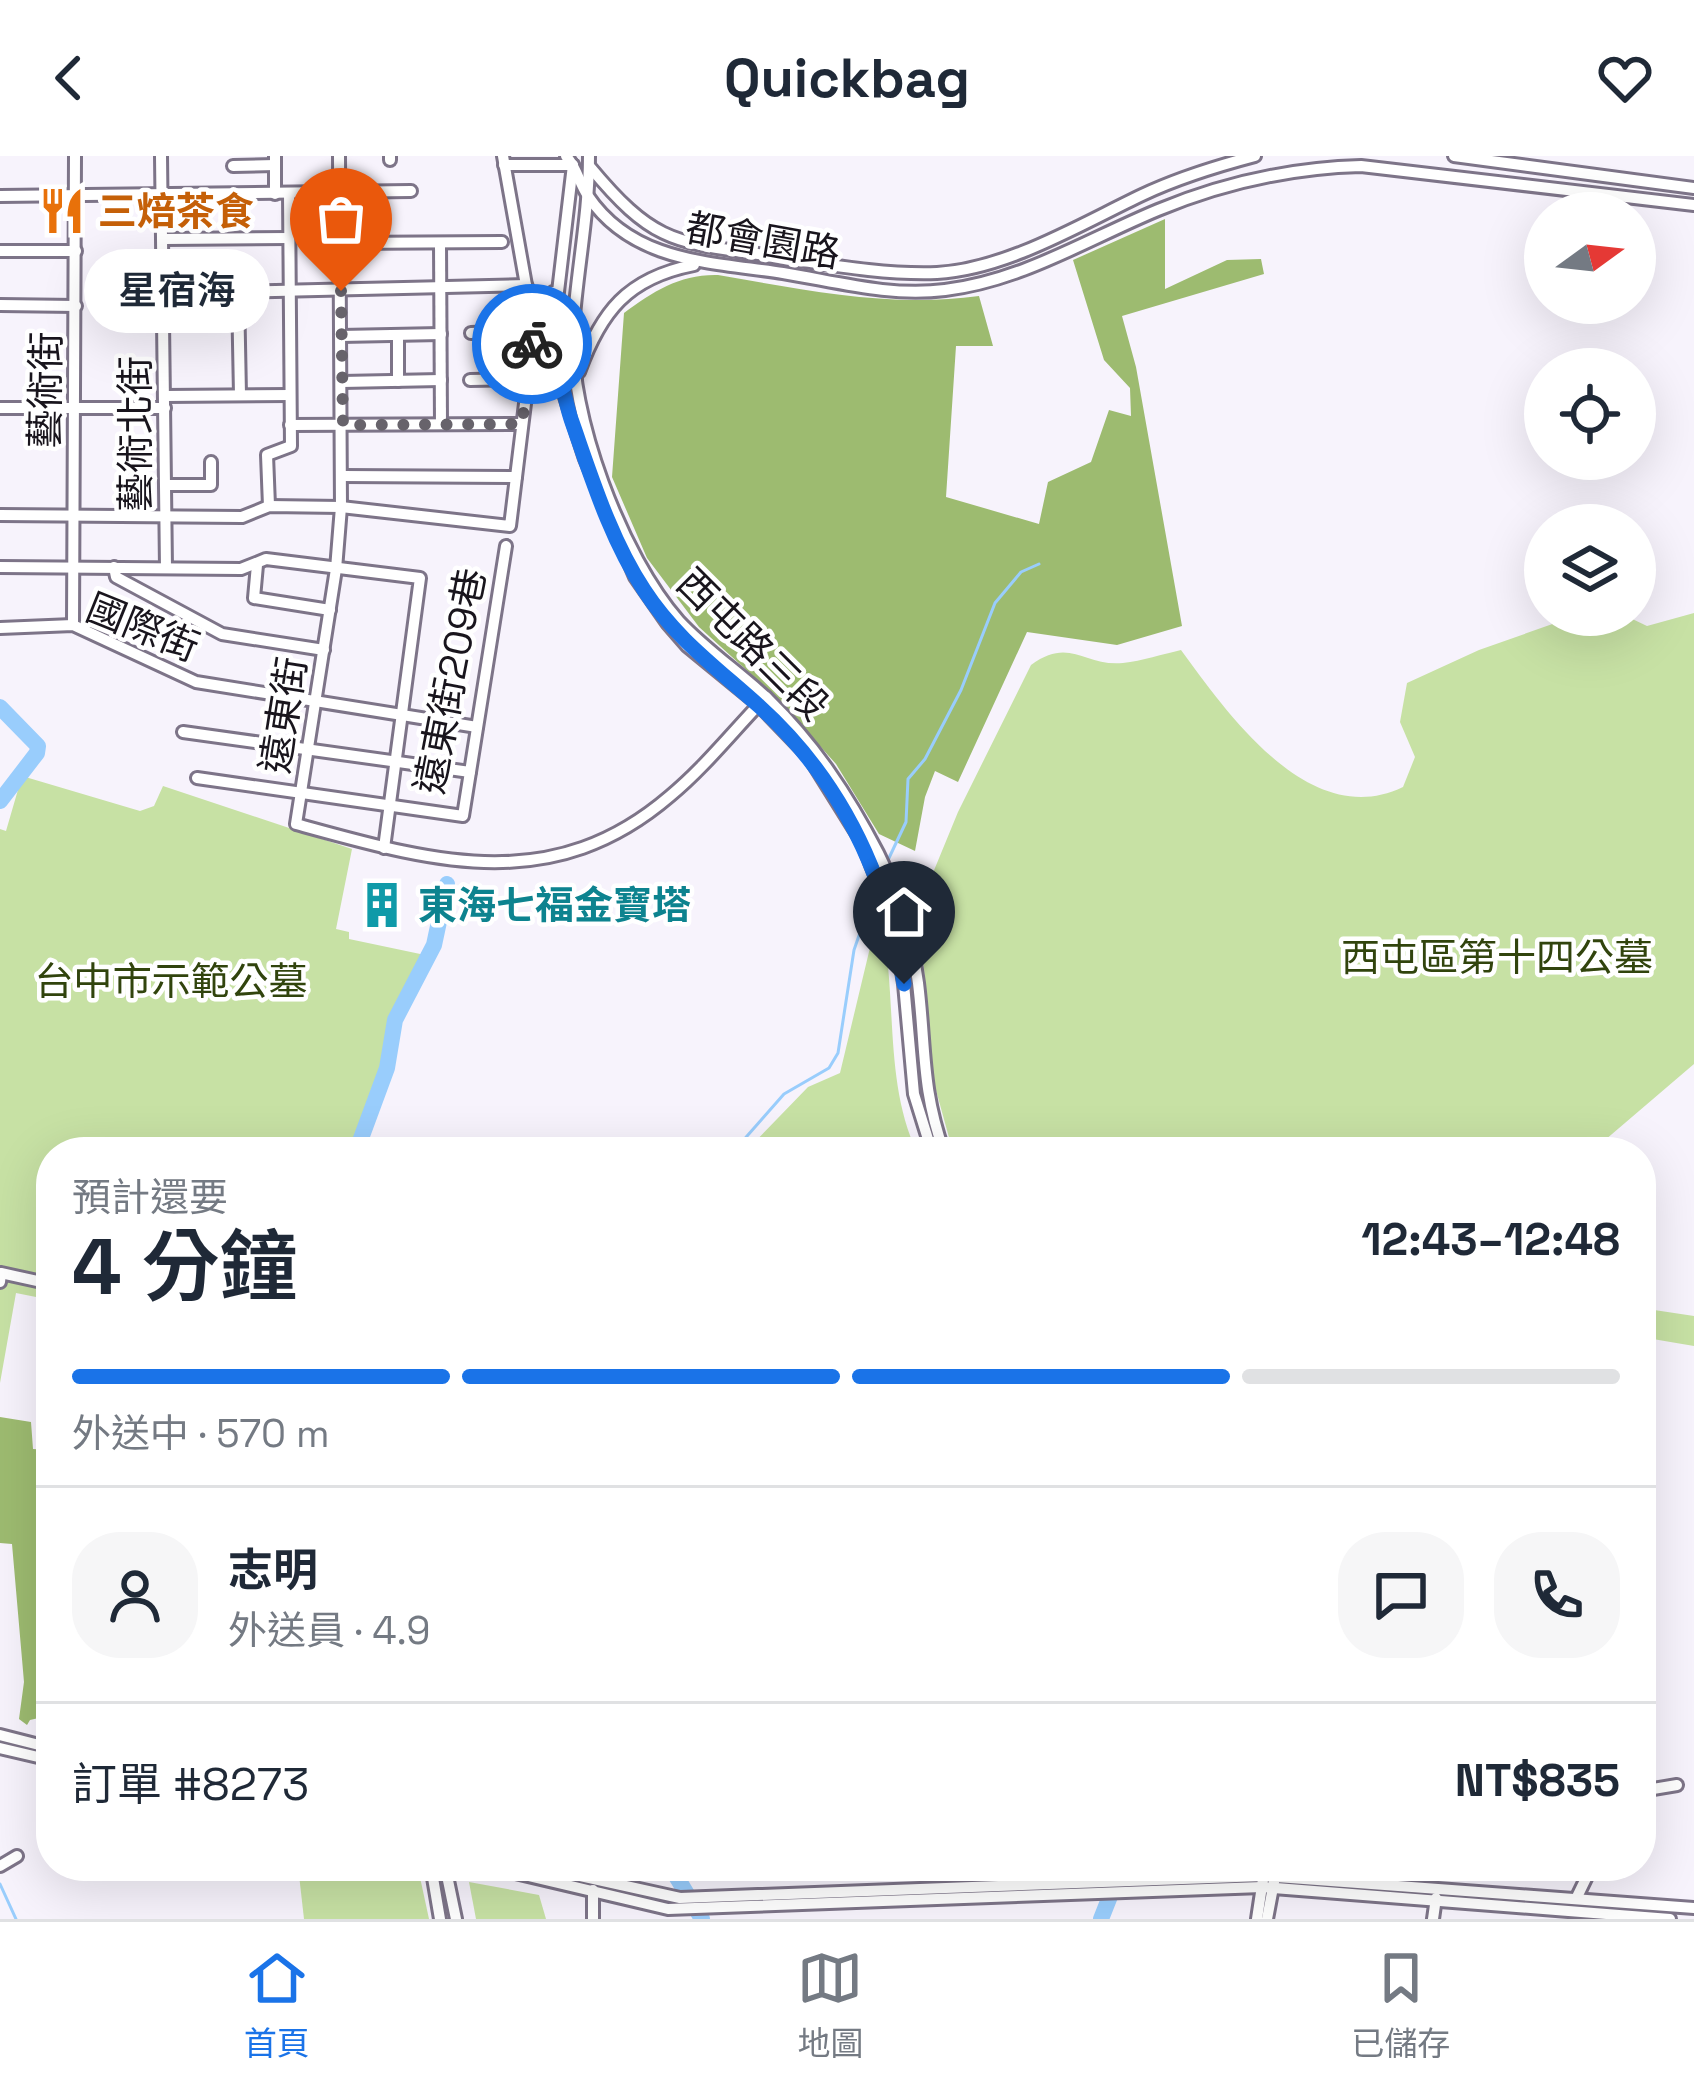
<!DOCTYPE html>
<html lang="zh-TW">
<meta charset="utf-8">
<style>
body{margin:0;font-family:"Space Grotesk","Noto Sans TC",sans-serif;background:#f6f6f7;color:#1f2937;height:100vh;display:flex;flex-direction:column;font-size:45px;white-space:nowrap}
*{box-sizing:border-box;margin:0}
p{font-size:39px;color:#747a83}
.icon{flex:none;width:66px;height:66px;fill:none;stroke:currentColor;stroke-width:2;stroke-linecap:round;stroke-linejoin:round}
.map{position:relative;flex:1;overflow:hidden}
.panel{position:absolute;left:36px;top:981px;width:1620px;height:744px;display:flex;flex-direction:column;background:#fff;border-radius:48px;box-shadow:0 12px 48px #0002}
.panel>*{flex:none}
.needle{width:78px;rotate:75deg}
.tools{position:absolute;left:1524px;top:36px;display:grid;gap:24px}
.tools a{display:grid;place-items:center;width:132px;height:132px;border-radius:50%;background:#fff;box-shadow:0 12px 48px #0002;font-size:60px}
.pin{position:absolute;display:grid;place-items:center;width:102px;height:102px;color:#fff;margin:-123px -51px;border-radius:50% 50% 50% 0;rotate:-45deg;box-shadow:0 0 12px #0007}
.pin .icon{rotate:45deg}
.courier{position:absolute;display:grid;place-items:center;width:120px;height:120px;margin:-60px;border:9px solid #1a73e8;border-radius:50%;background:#fff;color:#222;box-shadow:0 3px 15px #0007}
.bubble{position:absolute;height:84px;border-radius:42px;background:#fff;box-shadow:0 12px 48px #0002;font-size:39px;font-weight:600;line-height:84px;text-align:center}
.overview em{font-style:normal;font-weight:600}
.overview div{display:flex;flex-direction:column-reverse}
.overview{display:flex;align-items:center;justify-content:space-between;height:204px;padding:0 36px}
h1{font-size:78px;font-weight:600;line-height:90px}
.bar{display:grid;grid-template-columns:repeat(4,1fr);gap:18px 12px;align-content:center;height:144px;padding:0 36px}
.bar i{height:15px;border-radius:9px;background:#e0e1e3}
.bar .selected{background:#1a73e8}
.bar p{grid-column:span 4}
.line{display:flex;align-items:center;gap:30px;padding:0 36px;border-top:3px solid #e0e1e3}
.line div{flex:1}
.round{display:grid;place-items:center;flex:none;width:126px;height:126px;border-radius:48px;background:#f6f6f7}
header{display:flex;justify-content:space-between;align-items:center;height:156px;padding:0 36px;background:#fff;font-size:54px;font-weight:600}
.dock{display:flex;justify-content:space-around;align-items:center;height:168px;border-top:3px solid #e0e1e3;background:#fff;font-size:33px;color:#747a83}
.dock a{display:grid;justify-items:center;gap:6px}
.dock .selected{color:#1a73e8}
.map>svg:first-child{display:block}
.green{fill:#c7e1a4}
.forest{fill:#9dbb70}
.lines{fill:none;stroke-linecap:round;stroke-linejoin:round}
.stream{stroke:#99cdfc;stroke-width:3}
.river{stroke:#99cdfc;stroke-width:16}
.minor-casing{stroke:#7d7488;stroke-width:16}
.minor{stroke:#fff;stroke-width:10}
.done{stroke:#67636b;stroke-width:12;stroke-dasharray:0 21.6}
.route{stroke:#1a73e8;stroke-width:15}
.labels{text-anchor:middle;stroke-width:9;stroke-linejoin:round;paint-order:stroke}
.food-label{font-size:39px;font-weight:bold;fill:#c56008;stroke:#fff;text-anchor:start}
.street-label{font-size:39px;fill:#19151d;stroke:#fff}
.culture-label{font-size:39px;font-weight:bold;fill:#0d838f;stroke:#fff;text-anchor:start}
.park-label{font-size:39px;fill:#31440d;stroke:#fff}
</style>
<header><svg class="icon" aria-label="back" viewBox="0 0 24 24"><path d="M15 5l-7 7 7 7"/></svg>Quickbag<svg class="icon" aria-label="heart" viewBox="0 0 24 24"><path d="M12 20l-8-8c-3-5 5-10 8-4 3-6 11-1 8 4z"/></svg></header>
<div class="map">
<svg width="1694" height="1763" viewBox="0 0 1694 1763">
<rect width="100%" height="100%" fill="#f7f3fc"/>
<g class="green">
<path d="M1694,457V908L1591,996H953L931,916L924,812L914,763L958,656L1031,509C1070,480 1085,511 1123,507C1142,505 1163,498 1181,494C1228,558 1310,676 1403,631L1415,601L1400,566L1407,527L1479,494L1578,459H1624L1647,470Z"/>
<polygon points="22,620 140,655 154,650 163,630 352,693 336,773 349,776 349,783 425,799 392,864 385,912 353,996 51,996 51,1144 16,1137 0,1227 0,673 6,675"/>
<path d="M879,754C899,833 882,922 917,996H745L808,931L840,917Z"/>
<polygon points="1641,1152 1694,1160 1694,1190 1641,1181"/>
<polygon points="298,1710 418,1712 429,1763 304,1763"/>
<polygon points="469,1726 539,1739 546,1763 476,1763"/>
</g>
<g class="forest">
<path d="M1165,63V133L1227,104L1261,103L1264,118L1122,160L1136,211L1182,470L1117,489L1027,476L958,626L935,615L925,641L915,695L879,678L836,608L775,540L699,471L647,402L612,321L624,157C654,135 680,118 718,119C806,134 889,152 979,140L993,190H956L946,341L1039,368L1048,326L1091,306L1109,254L1131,260L1130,232L1104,204L1073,104Z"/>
<polygon points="0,1261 31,1266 33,1293 48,1294 51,1511 43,1561 30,1564 27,1569 19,1563 24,1526 12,1388 0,1387"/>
</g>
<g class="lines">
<g class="stream">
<polyline points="888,704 906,666 908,623 925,603 961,534 995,447 1021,416 1039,408"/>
<polyline points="733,996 784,938 829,912 838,897 854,794 875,733"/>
<polyline points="0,1728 16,1763"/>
</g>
<g class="river">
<polyline points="0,551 38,590 37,597 0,645"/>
<polyline points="356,996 387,912 395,864 434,789 447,728"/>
<polyline points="670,1710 702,1763"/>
<polyline points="1101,1763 1122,1710"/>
</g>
<defs>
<g id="minor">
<polyline points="161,0 166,412"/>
<polyline points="275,0 275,38"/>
<path d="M339,0L341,351L336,413L296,668C431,705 551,742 670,640C705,611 734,574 766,541"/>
<polyline points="390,0 390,4"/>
<polyline points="503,0 534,174 557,216 576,224"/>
<path d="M566,0C577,12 579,27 588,40C633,107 712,106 783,117C838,126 890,141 945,134C1021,125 1088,83 1158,54C1223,27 1290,12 1361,10L1694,49"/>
<path d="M589,0C589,58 577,114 573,172C568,258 622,401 679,465C706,494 739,516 768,543C815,589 848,639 878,697C898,737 912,782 918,827C926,892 921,931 944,996"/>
<polyline points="1454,0 1694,32"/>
<polyline points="504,9 573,9"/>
<polyline points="573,9 553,178 557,216 585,303 635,421 667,467 687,490 759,549 809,601 862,686 895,770 904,828 914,938 932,996"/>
<polyline points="233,10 275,9"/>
<path d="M590,11C655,89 675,86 772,100C826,108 881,119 937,117C1007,113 1081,68 1142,39C1178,22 1217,10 1255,0"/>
<polyline points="0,40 411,35"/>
<polyline points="164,83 289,82"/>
<polyline points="341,87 502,86"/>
<polyline points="440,87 441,268"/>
<polyline points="0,95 76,95"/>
<polyline points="165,137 238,136"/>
<polyline points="0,149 76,150"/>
<polyline points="398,179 398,225"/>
<polyline points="341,180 441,178"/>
<path d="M579,216C601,156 627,122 694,109"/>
<polyline points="470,224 528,223"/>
<polyline points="342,226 441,224"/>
<polyline points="240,239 238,136 526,129 535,146 542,148 553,136"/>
<polyline points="165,240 290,239"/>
<polyline points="0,252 165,252"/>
<polyline points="290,269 522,268"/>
<polyline points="343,320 516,321"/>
<polyline points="165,329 211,329 211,306"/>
<polyline points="269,350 267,299 291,290 289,37"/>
<polyline points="0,359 242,361 269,350 341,351 510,370 534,174 471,177"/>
<polyline points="257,409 254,442 330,454"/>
<polyline points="0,411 241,413 266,403 420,422 384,692"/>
<polyline points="114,411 116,421 222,478 324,494"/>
<polyline points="73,469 75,0"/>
<polyline points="0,472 73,469 196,526 477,571"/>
<polyline points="183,576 470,616"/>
<polyline points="197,622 463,660 506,390"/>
<polyline points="0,1126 1,1117 51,1128"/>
<polyline points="0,1579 51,1592"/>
<polyline points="0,1592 51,1604"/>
<polyline points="1641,1635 1677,1629"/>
<polyline points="0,1710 17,1700"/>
<polyline points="431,1710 440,1763"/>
<polyline points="445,1710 456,1763"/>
<polyline points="486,1710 668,1753 1262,1731 1670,1763"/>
<polyline points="535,1710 680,1742 1263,1720 1694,1752"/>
<polyline points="1576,1743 1592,1710"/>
<polyline points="593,1763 593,1734"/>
<polyline points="1257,1763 1265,1710"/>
<polyline points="1267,1763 1277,1710"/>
<polyline points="1433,1763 1436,1742"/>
</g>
</defs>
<use href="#minor" class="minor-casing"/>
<use href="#minor" class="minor"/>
</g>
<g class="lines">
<polyline class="done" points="341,135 343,269 522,268 532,188"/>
<path class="route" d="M532,188L534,174C541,188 549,201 556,214C564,230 566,250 572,266C592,323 611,384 644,434C675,482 717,512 759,550C841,624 886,721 904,828"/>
</g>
<defs>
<symbol id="restaurant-bare" viewBox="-9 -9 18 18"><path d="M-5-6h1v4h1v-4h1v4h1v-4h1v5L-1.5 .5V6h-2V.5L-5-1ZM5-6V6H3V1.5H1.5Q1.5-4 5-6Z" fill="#e8710a" stroke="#fff" stroke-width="2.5" paint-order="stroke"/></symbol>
<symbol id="building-bare" viewBox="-9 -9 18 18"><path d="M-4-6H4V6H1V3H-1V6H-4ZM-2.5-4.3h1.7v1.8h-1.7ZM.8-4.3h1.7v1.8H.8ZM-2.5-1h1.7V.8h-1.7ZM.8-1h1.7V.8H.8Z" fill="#0f9aa8" stroke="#fff" stroke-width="2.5" paint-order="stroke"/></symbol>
</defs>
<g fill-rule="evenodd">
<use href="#restaurant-bare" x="29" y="22" width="66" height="66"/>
<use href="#building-bare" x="349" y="716" width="66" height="66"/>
</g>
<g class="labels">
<g class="food-label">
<text x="98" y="69">三焙茶食</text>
</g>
<g class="street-label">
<text transform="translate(763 84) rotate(10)" y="14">都會園路</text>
<text transform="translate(45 234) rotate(-89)" y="14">藝術街</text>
<text transform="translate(135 278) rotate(-90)" y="14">藝術北街</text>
<text transform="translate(143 471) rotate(22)" y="14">國際街</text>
<text transform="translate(753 488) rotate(45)" y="14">西屯路三段</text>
<text transform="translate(450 525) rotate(-79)" y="14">遠東街209巷</text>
<text transform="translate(283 559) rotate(-81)" y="14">遠東街</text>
</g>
<g class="culture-label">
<text x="418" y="763">東海七福金寶塔</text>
</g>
<g class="park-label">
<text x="1497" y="815">西屯區第十四公墓</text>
<text x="171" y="839">台中市示範公墓</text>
</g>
</g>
</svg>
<div class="tools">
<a><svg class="needle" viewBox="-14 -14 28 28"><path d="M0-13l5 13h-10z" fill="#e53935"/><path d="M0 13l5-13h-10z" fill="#747a83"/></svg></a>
<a><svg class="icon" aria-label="locate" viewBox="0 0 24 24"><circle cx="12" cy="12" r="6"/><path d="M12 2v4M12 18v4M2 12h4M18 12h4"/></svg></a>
<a><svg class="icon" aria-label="layers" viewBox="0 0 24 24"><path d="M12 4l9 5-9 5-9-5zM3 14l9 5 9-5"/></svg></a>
</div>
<div class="pin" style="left:341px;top:135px;background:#ea580c"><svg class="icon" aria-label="bag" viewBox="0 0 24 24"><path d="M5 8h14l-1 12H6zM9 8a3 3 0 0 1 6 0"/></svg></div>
<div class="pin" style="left:904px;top:828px;background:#1f2937"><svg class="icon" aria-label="home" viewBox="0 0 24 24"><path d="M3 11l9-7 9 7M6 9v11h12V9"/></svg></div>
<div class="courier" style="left:532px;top:188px"><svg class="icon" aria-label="bike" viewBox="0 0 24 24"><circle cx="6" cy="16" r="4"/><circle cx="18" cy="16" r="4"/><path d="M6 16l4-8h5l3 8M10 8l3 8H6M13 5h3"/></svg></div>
<div class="bubble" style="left:84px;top:93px;width:186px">星宿海</div>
<section class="panel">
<div class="overview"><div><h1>4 分鐘</h1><p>預計還要</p></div><em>12:43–12:48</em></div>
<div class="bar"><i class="selected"></i><i class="selected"></i><i class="selected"></i><i></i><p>外送中 · 570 m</p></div>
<div class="line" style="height:216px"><a class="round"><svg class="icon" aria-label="person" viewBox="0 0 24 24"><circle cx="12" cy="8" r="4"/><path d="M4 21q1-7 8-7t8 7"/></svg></a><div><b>志明</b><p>外送員 · 4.9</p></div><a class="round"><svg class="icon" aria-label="chat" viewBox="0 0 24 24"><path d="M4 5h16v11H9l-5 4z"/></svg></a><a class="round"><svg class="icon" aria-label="phone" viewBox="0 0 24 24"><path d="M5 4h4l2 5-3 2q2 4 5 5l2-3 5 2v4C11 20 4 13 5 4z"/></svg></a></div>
<div class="line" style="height:156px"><div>訂單 #8273</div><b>NT$835</b></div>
</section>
</div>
<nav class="dock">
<a class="selected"><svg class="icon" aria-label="home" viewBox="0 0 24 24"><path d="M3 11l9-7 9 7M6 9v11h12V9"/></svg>首頁</a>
<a><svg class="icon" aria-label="map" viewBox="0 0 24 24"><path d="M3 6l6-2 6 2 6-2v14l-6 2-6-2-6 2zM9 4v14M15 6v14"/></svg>地圖</a>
<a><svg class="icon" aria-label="saved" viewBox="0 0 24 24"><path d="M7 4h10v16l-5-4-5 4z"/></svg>已儲存</a>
</nav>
